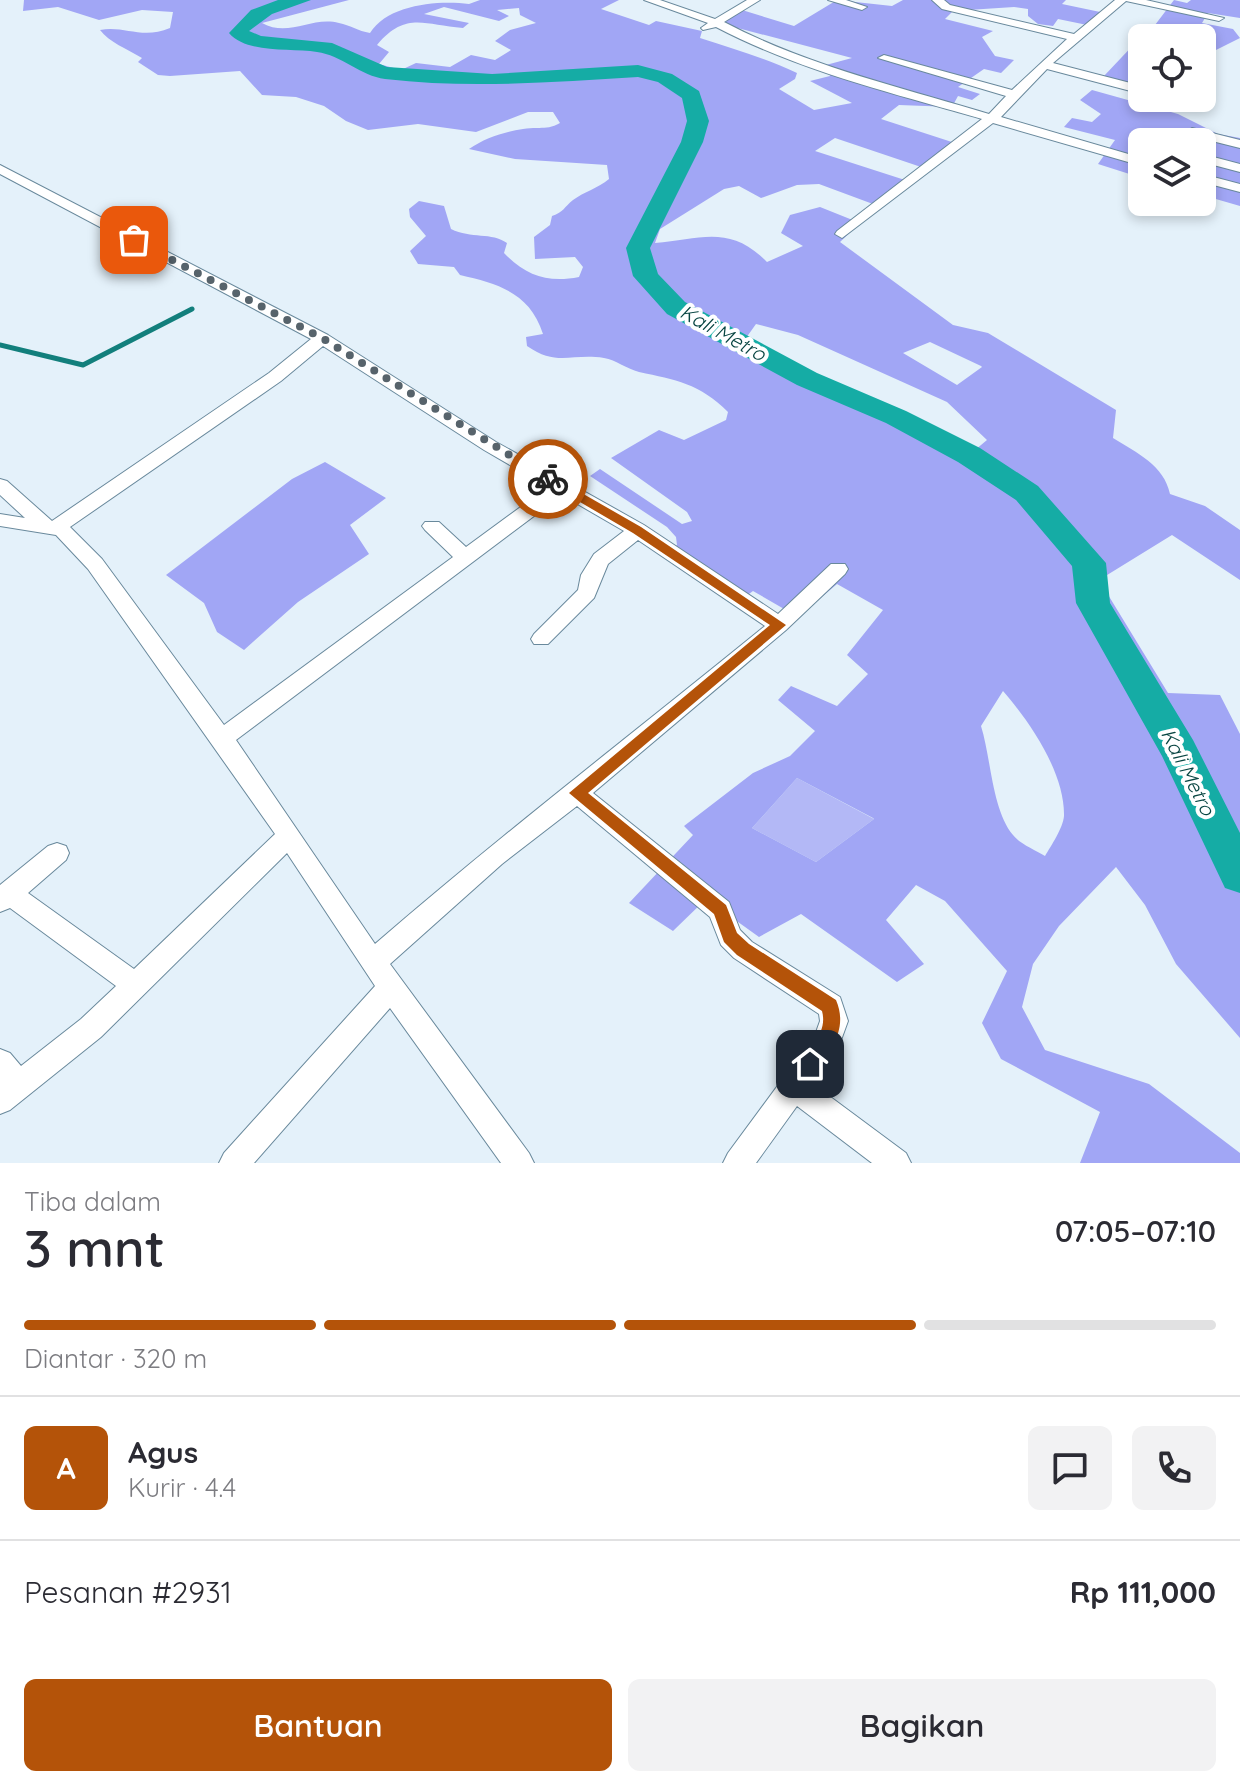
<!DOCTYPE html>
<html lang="id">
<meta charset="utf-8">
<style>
body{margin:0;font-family:Quicksand,sans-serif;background:#f2f2f3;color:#2b2b33;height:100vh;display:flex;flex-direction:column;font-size:30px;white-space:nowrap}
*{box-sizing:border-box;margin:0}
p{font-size:26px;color:#7c7c81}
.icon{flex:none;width:44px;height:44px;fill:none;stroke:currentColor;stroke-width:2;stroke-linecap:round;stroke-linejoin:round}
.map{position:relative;height:1163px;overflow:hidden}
.sheet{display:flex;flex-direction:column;background:#fff;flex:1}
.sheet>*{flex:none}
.fabs{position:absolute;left:1128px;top:24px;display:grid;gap:16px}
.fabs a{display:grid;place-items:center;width:88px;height:88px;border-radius:12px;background:#fff;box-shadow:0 4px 12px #0003;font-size:40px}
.pin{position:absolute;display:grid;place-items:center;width:68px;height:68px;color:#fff;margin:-34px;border-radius:16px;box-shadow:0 4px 12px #0006}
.courier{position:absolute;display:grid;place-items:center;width:80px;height:80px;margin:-40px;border:6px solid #b45309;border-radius:50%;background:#fff;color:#222;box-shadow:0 2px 10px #0007}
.overview em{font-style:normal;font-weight:600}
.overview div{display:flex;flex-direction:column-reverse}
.overview{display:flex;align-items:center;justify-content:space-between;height:136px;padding:0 24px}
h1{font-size:52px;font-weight:600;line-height:60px}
.bar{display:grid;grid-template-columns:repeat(4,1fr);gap:12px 8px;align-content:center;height:96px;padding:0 24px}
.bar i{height:10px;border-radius:6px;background:#e1e1e2}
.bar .current{background:#b45309}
.bar p{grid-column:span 4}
.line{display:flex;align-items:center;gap:20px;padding:0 24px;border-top:2px solid #e1e1e2}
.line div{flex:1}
.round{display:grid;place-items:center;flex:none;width:84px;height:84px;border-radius:12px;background:#f2f2f3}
.button{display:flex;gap:16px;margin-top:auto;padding:16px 24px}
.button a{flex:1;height:92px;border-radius:12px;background:#b45309;color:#fff;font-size:32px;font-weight:600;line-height:92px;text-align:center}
.button a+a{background:#f2f2f3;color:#2b2b33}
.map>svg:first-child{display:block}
.green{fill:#b3b8f6}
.forest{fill:#a1a6f5;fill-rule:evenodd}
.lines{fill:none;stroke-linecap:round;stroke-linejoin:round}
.stream{stroke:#127f7c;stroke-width:5}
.river{fill:#15aca5;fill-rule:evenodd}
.street-casing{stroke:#69899c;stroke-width:2}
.street{fill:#fff;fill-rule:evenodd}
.route{fill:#b45309}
.done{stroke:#57636b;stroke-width:8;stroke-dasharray:0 14.4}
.labels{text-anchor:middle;stroke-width:8;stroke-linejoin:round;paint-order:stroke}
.far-water-label{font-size:20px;font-style:italic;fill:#084542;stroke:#fff}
</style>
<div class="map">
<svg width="1240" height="1163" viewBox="0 0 1240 1163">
<rect width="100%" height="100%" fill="#e4f1fa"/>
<polygon class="green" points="797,778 874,819 816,862 752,828"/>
<g class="forest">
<path d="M24,0H349L262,23C289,38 311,16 339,23C350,25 358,31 370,33C388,4 439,0 469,4L480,0H619L601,9L649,25L656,21L702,31L700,38C734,49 765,58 797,73L795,79L779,89L814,110L852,103L810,81L830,76L826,65L852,58L715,22L742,10L794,26L837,0L892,6L903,0H1066L1062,4L1105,13L1092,26L1058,19L1053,26L1038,24L1028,16V9L1014,7L953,11L945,19L993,31L982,37L995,56L1014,60L1001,73L984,69L958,87L980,94L972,100L958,96L952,107L899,105L881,119L958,144L927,169L835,138L815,151L908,181L881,207L819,184L797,185L761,198L739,186L724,189L660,229L655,243C701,239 730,224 767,262L803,246L781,233L790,215L820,207L860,223L840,242L953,325L988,333L1116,410L1113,438C1137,453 1164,465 1170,494L1205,506L1240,530V580L1172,535L1099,580L1168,693L1220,695L1240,734V1038L1176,964L1145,905L1116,867L1059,926L1033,964L1022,1007L1045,1050L1149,1084L1240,1153V1163H1080L1100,1112L1001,1059L982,1023L1007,971L945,901L916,885L886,920L924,964L897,982L801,914L759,937L706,899L673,931L629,903L693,835L684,826L753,773L790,756L815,731L778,700L791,686L837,706L868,674L847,655L883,610L837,584L798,617L753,591L742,599L663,554L677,545L676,537L667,527L590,476L600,469L682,524L692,521L687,512L611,458L659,430L684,440L726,420L728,412C699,383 676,380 639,372C627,369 616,360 604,358C571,353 557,367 527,346L526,337L543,334C530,293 499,284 460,275L454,267L418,264L410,251L426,236L410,217L409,209L419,201L444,206L451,229C471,239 492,232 507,243L504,253C526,276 548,283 579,277L583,267L575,257L535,259L534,237L550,225L552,216C564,212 564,207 573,200C584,192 598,188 609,179L607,165L515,159L469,149C485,138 504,132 523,129C538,126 546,131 560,123L553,112H528L476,132L418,124L368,130L346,121L324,106L296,97L262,95L240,71L170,76L158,75L138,62L142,58C127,49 109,42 100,30C124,25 142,40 170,28L173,12L142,10L99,20L58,7L23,11ZM444,7L499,21L509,16L497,10L519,8L520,15L536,23L510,30L495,41L511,50L495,60L471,55L450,67L416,63L401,70L379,64L389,52L377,45C406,11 423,25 463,28L469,23L424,14ZM756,324L798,335L947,402L987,440L969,455C894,416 816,384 741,345ZM930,342L981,366L982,367L957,385L903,353ZM1003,691C1030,722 1065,773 1064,816C1063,828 1051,846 1045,856C1035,850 1020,844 1013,835C992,810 991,758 981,726ZM797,778L873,818L874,819L816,862L752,828Z"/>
<polygon points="1174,0 1187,3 1191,0 1240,0 1240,18 1208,13 1202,23 1233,29 1240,38 1202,57 1202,38 1164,38 1171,30 1155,25"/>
<polygon points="1138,40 1142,40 1142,87 1104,76"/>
<polygon points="1092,90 1178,114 1218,134 1240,138 1240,206 1202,195 1202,142 1142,142 1142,178 1098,164 1115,140 1064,127 1072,118 1092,122 1101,114 1080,100"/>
<polygon points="325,462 386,498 350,525 369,554 298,602 244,650 217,632 204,603 166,575 292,479"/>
</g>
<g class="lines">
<polyline class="stream" points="0,345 83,365 192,309"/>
<path class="river" d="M278,0H311L272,14L249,31L261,36L332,43L387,67L492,74L638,65L672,74L699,91L709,121L703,142L650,248L658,274L685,302L817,373L906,411L980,448L1038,486L1106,563L1110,603L1193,740L1240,833V893L1225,888L1162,756L1076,603L1072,566L1016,500L958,462L886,423L797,385L667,314L633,276L626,248L681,142L687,121L682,98L658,82L638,77C553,82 470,89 385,79C361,76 341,55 317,52C291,48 247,54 229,33L251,10Z"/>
<defs>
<g id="street">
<path d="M644,0H660L715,19L747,0H760L724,22C808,66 900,87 989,114L1006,96L878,58L884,55L1012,90L1067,39L942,9L932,0H944L950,5L1074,34L1115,0H1146L1224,18L1219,21L1126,1L1053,63L1142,86V94L1047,69L1001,117L1142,158V166L993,123L842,238L835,234L837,231L982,119C892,93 800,71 716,27L703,30L701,28L708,23Z"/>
<polygon points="828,0 846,0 867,7 862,10"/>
<polygon points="1168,98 1189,98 1200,103 1194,107"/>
<polygon points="1192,128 1240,140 1240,148 1188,135 1186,132"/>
<polygon points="1202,154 1240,164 1240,172 1202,162"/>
<path d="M0,165L328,335L496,442L644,525L778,614L831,564H845L848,569L845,574L786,630L593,793L729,902L740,930L752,942L840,997L848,1021L840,1043L813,1084L906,1153L911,1163H872L797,1106L756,1163H723L728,1153L815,1035L820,1021L819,1014L734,958L721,945L710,917L577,806L502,864L390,964L529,1153L534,1163H501L390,1008L254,1163H219L224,1153L375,986L287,853L101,1037L10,1110L0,1114V1049L10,1053L21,1066L81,1019L116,986L10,908L0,912V885L48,846L57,843L66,846L69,853L66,860L28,893L134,969L275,834L88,569L56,535L0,526V514L25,518L0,495V479L7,481L52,521L269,373L311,339L0,174ZM323,346L484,450L548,487L466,547L439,522H425L422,526L425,530L453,557L224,725L102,559L70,527L281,381ZM562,495L624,531L594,554L581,575L578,590L534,634L531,639L534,644H548L594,598L608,564L638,540L765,626C635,732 502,834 375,944L236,740Z"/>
<polygon points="1202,174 1240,184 1240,192 1202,182"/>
</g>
</defs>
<use href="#street" class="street-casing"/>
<use href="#street" class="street"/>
</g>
<path class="route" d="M544,476H552L641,527L786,625L588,793L726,905L737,933L749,944L836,1000C848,1028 832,1049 816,1071H803L801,1064C809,1045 828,1034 822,1011L737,955L724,942L714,914L569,793L770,625L633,533L544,481Z"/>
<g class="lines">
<polyline class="done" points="134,240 322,338 548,479"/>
</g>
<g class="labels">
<g class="far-water-label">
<text transform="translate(723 333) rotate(29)" y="7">Kali Metro</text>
<text transform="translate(1188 772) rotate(63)" y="7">Kali Metro</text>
</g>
</g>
</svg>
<div class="fabs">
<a><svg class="icon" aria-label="locate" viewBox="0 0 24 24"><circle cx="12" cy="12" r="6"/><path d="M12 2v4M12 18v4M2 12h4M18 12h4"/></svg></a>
<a><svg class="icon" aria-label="layers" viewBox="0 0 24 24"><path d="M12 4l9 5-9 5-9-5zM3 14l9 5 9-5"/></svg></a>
</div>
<div class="pin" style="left:134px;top:240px;background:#ea580c"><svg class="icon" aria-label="bag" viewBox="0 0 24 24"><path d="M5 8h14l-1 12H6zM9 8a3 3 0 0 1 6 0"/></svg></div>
<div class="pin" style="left:810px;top:1064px;background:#1f2937"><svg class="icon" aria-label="home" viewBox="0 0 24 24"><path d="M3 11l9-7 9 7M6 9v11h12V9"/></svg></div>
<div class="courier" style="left:548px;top:479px"><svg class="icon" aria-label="bike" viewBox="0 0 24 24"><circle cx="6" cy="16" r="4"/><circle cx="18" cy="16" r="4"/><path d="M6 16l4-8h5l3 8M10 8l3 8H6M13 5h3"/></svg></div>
</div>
<section class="sheet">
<div class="overview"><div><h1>3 mnt</h1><p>Tiba dalam</p></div><em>07:05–07:10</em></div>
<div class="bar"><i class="current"></i><i class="current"></i><i class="current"></i><i></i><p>Diantar · 320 m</p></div>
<div class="line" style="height:144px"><b class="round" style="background:#b45309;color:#fff">A</b><div><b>Agus</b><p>Kurir · 4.4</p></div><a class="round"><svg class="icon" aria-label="chat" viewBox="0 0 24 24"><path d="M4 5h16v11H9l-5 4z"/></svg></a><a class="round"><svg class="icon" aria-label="phone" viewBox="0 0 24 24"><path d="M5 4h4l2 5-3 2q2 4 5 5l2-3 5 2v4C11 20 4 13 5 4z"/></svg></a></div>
<div class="line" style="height:104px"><div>Pesanan #2931</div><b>Rp 111,000</b></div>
<div class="button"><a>Bantuan</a><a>Bagikan</a></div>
</section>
